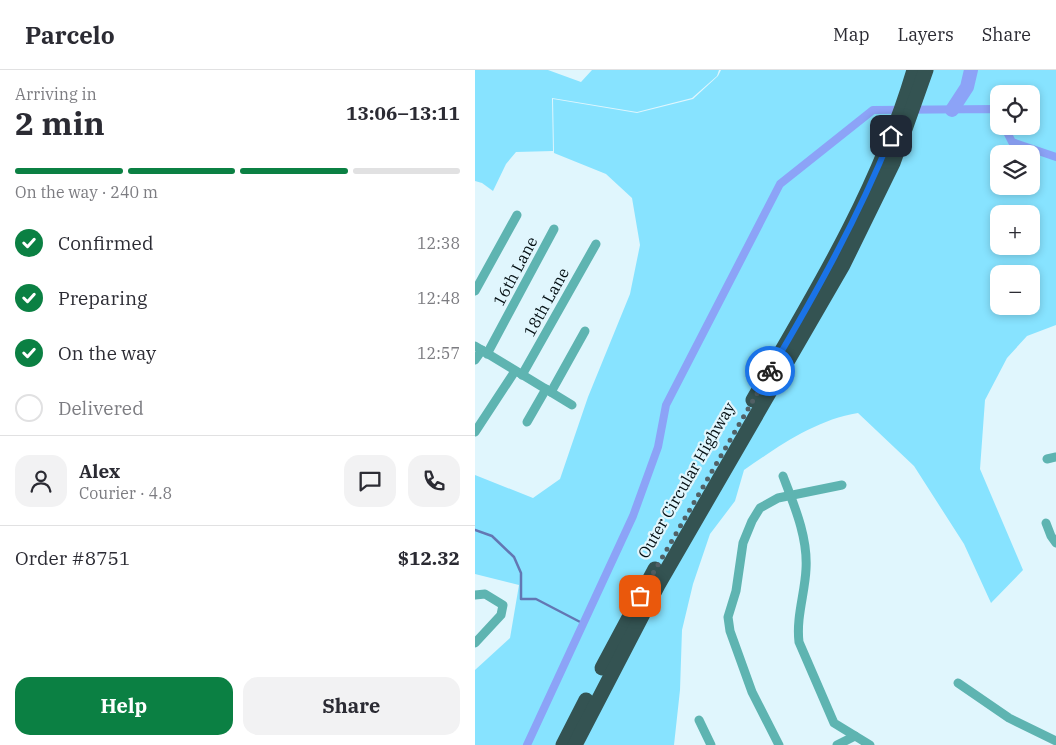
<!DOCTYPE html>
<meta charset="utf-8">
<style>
body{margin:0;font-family:"IBM Plex Serif",serif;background:#f2f2f3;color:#2b2b33;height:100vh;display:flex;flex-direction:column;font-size:19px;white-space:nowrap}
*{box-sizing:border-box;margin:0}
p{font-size:16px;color:#7c7c81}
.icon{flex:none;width:28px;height:28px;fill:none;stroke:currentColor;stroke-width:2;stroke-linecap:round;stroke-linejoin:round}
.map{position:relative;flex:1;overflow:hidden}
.side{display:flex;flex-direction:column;background:#fff;width:475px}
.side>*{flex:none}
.controls{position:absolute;left:515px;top:15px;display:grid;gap:10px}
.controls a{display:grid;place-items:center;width:50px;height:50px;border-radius:10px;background:#fff;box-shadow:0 2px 8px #0003;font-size:25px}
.pin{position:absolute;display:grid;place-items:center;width:42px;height:42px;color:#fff;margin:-21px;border-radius:10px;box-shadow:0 2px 8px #0006}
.courier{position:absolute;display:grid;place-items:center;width:50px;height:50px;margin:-25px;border:4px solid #1a73e8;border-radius:50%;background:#fff;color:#222;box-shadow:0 1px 6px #0007}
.headline em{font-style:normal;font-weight:700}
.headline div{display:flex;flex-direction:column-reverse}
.headline{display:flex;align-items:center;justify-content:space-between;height:85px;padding:0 15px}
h1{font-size:32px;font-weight:700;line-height:38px}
.bar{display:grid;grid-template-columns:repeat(4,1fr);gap:8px 5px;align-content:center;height:60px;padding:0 15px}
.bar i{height:6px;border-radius:4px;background:#e1e1e2}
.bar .on{background:#0b8043}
.bar p{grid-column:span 4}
.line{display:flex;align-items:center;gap:12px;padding:0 15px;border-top:1px solid #e1e1e2}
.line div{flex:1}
.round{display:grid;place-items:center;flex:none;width:52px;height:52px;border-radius:15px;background:#f2f2f3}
ol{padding:0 15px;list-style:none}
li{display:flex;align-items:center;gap:15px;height:55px}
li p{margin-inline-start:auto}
li .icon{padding:5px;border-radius:50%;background:#0b8043;color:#fff;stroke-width:4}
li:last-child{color:#7c7c81}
li i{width:28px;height:28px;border:2px solid #e1e1e2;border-radius:50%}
.button{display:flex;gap:10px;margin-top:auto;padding:10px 15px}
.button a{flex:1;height:58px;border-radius:15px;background:#0b8043;color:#fff;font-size:20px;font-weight:700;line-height:58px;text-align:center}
.button a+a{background:#f2f2f3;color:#2b2b33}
header{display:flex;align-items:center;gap:30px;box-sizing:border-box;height:70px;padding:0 25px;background:#fff;border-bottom:1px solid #e1e1e2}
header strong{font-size:24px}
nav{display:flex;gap:28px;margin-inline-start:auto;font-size:18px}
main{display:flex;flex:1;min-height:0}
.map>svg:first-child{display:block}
.green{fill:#87e3ff;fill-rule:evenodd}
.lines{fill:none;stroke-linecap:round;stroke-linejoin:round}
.stream{stroke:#6377b3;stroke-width:2.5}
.canal{stroke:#8ca3f7;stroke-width:8}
.river{stroke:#8ca3f7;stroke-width:14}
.street{stroke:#5eb4b1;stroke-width:9}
.highway{stroke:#345352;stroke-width:15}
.done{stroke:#516065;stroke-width:5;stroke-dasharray:0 9}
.route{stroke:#1a73e8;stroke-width:6}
.labels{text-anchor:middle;stroke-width:4.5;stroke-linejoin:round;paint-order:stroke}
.street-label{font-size:16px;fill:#040f13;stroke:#e0f6fd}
</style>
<header>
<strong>Parcelo</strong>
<nav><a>Map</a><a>Layers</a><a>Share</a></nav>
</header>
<main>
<section class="side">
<div class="headline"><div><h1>2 min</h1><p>Arriving in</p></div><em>13:06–13:11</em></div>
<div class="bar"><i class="on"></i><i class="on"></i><i class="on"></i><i></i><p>On the way · 240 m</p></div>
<ol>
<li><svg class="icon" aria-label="check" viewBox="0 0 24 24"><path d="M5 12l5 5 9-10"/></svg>Confirmed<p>12:38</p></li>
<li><svg class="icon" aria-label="check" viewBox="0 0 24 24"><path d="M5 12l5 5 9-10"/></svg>Preparing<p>12:48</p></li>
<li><svg class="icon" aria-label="check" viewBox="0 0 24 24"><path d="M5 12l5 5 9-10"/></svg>On the way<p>12:57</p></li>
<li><i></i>Delivered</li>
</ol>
<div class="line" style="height:90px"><a class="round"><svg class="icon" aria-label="person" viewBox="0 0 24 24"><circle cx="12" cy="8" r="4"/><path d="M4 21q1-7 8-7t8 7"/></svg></a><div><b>Alex</b><p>Courier · 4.8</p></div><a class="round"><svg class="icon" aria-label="chat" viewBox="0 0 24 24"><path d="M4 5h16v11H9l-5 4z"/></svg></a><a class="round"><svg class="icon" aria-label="phone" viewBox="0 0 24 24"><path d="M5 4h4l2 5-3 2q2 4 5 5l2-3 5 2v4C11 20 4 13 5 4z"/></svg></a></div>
<div class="line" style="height:65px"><div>Order #8751</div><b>$12.32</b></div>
<div class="button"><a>Help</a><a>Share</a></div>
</section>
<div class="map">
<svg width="581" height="675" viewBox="0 0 581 675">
<rect width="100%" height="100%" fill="#e0f6fd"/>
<g class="green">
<polygon points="0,0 73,0 106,12 117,0 244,0 242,6 217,28 162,42 77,28 78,81 41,82 31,94 18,121 7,113 0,111"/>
<path d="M246,0H581V255L552,266L532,288L510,330L505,399L548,500L516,533L489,474L439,396L383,343C340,350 304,376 269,400L260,431L235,464L218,514L207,560L205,620L199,675H0V600L35,568L44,515L0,504V405L58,428L85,409L113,327L155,224L165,175L157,128L131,104L79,83L78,29L162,43L218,29L243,6ZM524,24H556V56H524ZM524,84H556V116H524ZM524,144H556V176H524ZM524,204H556V236H524Z"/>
</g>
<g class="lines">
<polyline class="stream" points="0,460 17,466 39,487 46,503 46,529 61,529 109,554"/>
<g class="canal">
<polyline points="529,56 537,72 581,87"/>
<polyline points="52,675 158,446 183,377 191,335 305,114 398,40 521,39 524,46"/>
</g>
<polyline class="river" points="477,40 492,17 496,0"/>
<g class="street">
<polyline points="0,221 42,145"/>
<polyline points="0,276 97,335"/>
<polyline points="12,284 79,159"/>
<polyline points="0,290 7,280"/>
<polyline points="47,305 121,174"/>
<polyline points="76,322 110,261"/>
<polyline points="52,352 71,319"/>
<polyline points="0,362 40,301"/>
<polyline points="572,389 581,387"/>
<path d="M308,406C319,435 333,467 331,499C330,523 321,547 324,572L359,653L395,675"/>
<polyline points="571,453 576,466 581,473"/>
<polyline points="0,525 10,524 28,535 26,545 0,573"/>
<polyline points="483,613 534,648 581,671"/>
<polyline points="224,650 236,675"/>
<polyline points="304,675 277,622 255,561 253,547 261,521 268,473 277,451 285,438 303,428 367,415"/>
<polyline points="362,675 380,666"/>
</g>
<g class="highway">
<path d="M278,330C340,224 404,119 439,0"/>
<polyline points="127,598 180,499"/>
<polyline points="88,675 111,630"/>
<polyline points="100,675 183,515 368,195 418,93 451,0"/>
</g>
</g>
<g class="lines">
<polyline class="done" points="165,526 295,301"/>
<path class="route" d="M295,301C340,225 383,148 416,66"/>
</g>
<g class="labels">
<g class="street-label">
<text transform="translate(40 201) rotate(-62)" y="6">16th Lane</text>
<text transform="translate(71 232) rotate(-61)" y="6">18th Lane</text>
<text transform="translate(211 410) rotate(-60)" y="6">Outer Circular Highway</text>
</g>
</g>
</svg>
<div class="controls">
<a><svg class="icon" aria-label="locate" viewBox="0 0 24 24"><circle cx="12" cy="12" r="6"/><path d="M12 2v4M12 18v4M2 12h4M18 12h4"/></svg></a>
<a><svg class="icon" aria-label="layers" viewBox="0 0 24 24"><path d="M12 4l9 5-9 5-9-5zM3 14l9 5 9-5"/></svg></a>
<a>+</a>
<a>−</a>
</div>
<div class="pin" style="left:165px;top:526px;background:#ea580c"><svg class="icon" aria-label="bag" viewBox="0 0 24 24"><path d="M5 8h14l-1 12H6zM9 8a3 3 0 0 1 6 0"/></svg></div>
<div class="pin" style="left:416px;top:66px;background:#1f2937"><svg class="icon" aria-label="home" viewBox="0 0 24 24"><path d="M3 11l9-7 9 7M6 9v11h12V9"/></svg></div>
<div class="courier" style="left:295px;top:301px"><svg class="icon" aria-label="bike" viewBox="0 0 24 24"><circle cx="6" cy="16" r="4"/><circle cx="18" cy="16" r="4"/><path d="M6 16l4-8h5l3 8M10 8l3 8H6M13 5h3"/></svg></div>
</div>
</main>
